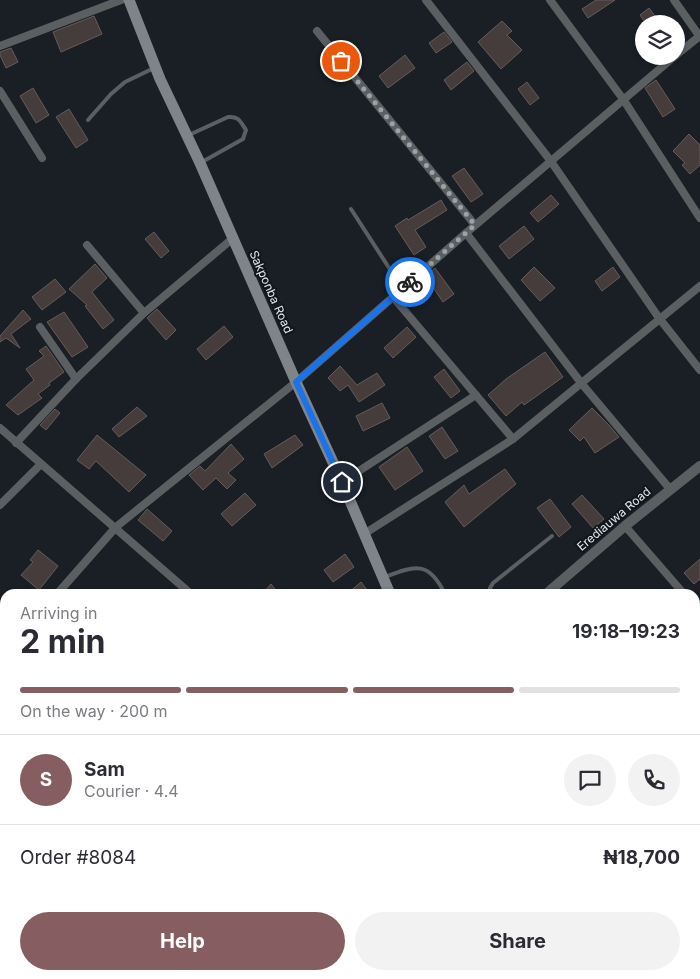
<!DOCTYPE html>
<meta charset="utf-8">
<style>
body{margin:0;font-family:Inter,sans-serif;background:#f2f2f3;color:#2b2b33;height:100vh;display:flex;flex-direction:column;font-size:19px;white-space:nowrap}
*{box-sizing:border-box;margin:0}
p{font-size:16px;color:#7c7c81}
.icon{flex:none;width:28px;height:28px;fill:none;stroke:currentColor;stroke-width:2;stroke-linecap:round;stroke-linejoin:round}
.map{position:relative;flex:1;overflow:hidden}
.side{position:absolute;left:0px;top:589px;width:700px;height:391px;display:flex;flex-direction:column;background:#fff;border-radius:15px 15px 0 0;box-shadow:0 1px 4px #0004}
.side>*{flex:none}
.fabs{position:absolute;left:635px;top:15px;display:grid;gap:10px}
.fabs a{display:grid;place-items:center;width:50px;height:50px;border-radius:50%;background:#fff;box-shadow:0 1px 4px #0004;font-size:25px}
.pin{position:absolute;display:grid;place-items:center;width:42px;height:42px;color:#fff;margin:-21px;border:2px solid #fff;border-radius:50%;box-shadow:0 1px 5px #0007}
.courier{position:absolute;display:grid;place-items:center;width:50px;height:50px;margin:-25px;border:4px solid #1a73e8;border-radius:50%;background:#fff;color:#222;box-shadow:0 1px 6px #0007}
.head em{font-style:normal;font-weight:700}
.head div{display:flex;flex-direction:column-reverse}
.head{display:flex;align-items:center;justify-content:space-between;height:85px;padding:0 20px}
h1{font-size:32px;font-weight:700;line-height:38px}
.bar{display:grid;grid-template-columns:repeat(4,1fr);gap:8px 5px;align-content:center;height:60px;padding:0 20px}
.bar i{height:6px;border-radius:4px;background:#e1e1e2}
.bar .current{background:#865d61}
.bar p{grid-column:span 4}
.line{display:flex;align-items:center;gap:12px;padding:0 20px;border-top:1px solid #e1e1e2}
.line div{flex:1}
.round{display:grid;place-items:center;flex:none;width:52px;height:52px;border-radius:26px;background:#f2f2f3}
.action{display:flex;gap:10px;margin-top:auto;padding:10px 20px}
.action a{flex:1;height:58px;border-radius:30px;background:#865d61;color:#fff;font-size:20px;font-weight:700;line-height:58px;text-align:center}
.action a+a{background:#f2f2f3;color:#2b2b33}
.map>svg:first-child{display:block}
.building{fill:#463c3b;stroke:#665b5b}
.lines{fill:none;stroke-linecap:round;stroke-linejoin:round}
.service{stroke:#5c5f62;stroke-width:4}
.minor{stroke:#5c5f62;stroke-width:8}
.tertiary{stroke:#5c5f62;stroke-width:10}
.secondary{stroke:#7f8489;stroke-width:11}
.done{stroke:#9da2a6;stroke-width:5;stroke-dasharray:0 9}
.route{stroke:#1a73e8;stroke-width:6}
.labels{text-anchor:middle;stroke-width:4;stroke-linejoin:round;paint-order:stroke}
.street-label{font-size:12px;fill:#e4e8ec;stroke:#10161b}
</style>
<div class="map">
<svg width="700" height="979" viewBox="0 0 700 979">
<rect width="100%" height="100%" fill="#191f25"/>
<g class="building">
<polygon points="596,0 615,0 588,18 582,9"/>
<polygon points="649,8 661,24 646,24 640,15"/>
<polygon points="94,16 102,34 61,52 53,32"/>
<polygon points="502,21 512,31 507,35 522,50 501,69 478,42"/>
<polygon points="444,32 452,42 436,53 429,43"/>
<polygon points="11,48 18,62 6,68 0,55 0,52"/>
<polygon points="405,55 415,68 388,88 379,76"/>
<polygon points="467,62 474,71 451,90 444,80"/>
<polygon points="656,80 675,109 663,117 645,88"/>
<polygon points="527,82 539,98 530,105 518,89"/>
<polygon points="33,88 49,115 36,123 20,96"/>
<polygon points="69,109 88,140 76,148 56,117"/>
<polygon points="689,134 700,145 700,165 690,174 682,165 685,163 673,151"/>
<polygon points="464,168 483,194 471,202 452,176"/>
<polygon points="551,195 559,204 538,222 530,213"/>
<polygon points="441,200 447,210 415,230 426,247 414,255 395,226 407,218 408,220"/>
<polygon points="524,226 534,239 509,259 499,246"/>
<polygon points="154,232 169,251 161,258 145,239"/>
<polygon points="95,264 107,278 92,292 114,320 103,329 85,306 87,305 69,289"/>
<polygon points="534,267 555,288 540,301 521,280"/>
<polygon points="613,267 620,277 602,291 595,281"/>
<polygon points="435,268 454,294 443,302 425,276"/>
<polygon points="55,279 66,292 42,310 32,297"/>
<polygon points="157,309 176,330 166,340 147,318"/>
<polygon points="23,310 31,319 11,334 20,348 6,338 0,342 0,336"/>
<polygon points="64,312 88,347 72,357 47,322"/>
<polygon points="224,326 233,337 206,360 197,349"/>
<polygon points="407,327 416,337 393,358 384,348"/>
<polygon points="46,346 64,372 49,383 50,385 38,394 42,398 18,415 6,405 34,380 26,369 44,356 39,351"/>
<polygon points="545,352 563,377 524,405 522,402 506,416 488,395 506,379"/>
<polygon points="340,366 357,385 377,373 385,385 359,402 348,385 340,391 328,378"/>
<polygon points="444,369 460,391 451,398 434,377"/>
<polygon points="382,403 390,418 363,431 356,416"/>
<polygon points="137,407 147,416 119,437 112,429"/>
<polygon points="592,408 609,425 619,437 595,453 584,437 580,441 569,430"/>
<polygon points="55,409 60,413 46,430 40,425"/>
<polygon points="442,427 458,451 445,459 429,436"/>
<polygon points="97,435 146,475 129,492 96,461 89,469 77,460"/>
<polygon points="295,435 303,445 272,468 264,454"/>
<polygon points="231,444 244,459 228,473 236,480 227,489 216,478 203,490 189,475 200,466 205,471"/>
<polygon points="407,447 423,471 395,490 379,467"/>
<polygon points="505,469 516,484 464,527 445,502 464,485 469,494"/>
<polygon points="245,493 256,505 232,526 221,514"/>
<polygon points="582,495 604,519 593,528 572,504"/>
<polygon points="550,499 571,527 559,537 537,508"/>
<polygon points="147,509 172,531 163,541 138,520"/>
<polygon points="38,550 58,566 39,590 21,575 33,562 30,560"/>
<polygon points="345,554 354,567 333,582 324,570"/>
<polygon points="700,559 700,579 694,584 684,573"/>
<polygon points="361,582 370,594 347,594"/>
<polygon points="271,584 279,594 262,594"/>
</g>
<g class="lines">
<g class="service">
<polyline points="88,120 111,94 125,82 154,68"/>
<path d="M189,135L228,117C239,116 240,121 246,130L243,139L202,162"/>
<polyline points="351,209 402,288"/>
<path d="M385,577C416,565 429,561 445,594"/>
<polyline points="490,594 490,588 493,583 552,536"/>
</g>
<g class="minor">
<polyline points="426,0 550,160 659,318 700,370"/>
<polyline points="550,0 623,99 700,218"/>
<polyline points="674,0 700,37"/>
<polyline points="317,31 475,225"/>
<polyline points="0,46 121,0"/>
<polyline points="676,55 700,36"/>
<polyline points="0,91 42,158"/>
<polyline points="466,233 582,384 670,489"/>
<polyline points="87,245 144,313"/>
<polyline points="393,297 513,439"/>
<polyline points="40,327 76,379"/>
<polyline points="0,428 191,594"/>
<polyline points="16,443 76,379 144,313 232,239"/>
<polyline points="342,482 476,395"/>
<polyline points="0,505 41,464"/>
<polyline points="625,526 684,594"/>
<polyline points="364,534 513,439 700,286"/>
<polyline points="57,594 116,527 296,382 466,233 675,56"/>
<polyline points="695,606 700,612"/>
<polyline points="695,629 700,625"/>
<polyline points="0,650 5,645"/>
<polyline points="695,748 700,744"/>
<polyline points="0,899 5,898"/>
<polyline points="695,919 700,918"/>
<polyline points="689,975 690,979"/>
<polyline points="36,979 51,975"/>
<polyline points="455,979 470,975"/>
</g>
<polyline class="tertiary" points="546,594 625,526 700,466"/>
<g class="secondary">
<polyline points="129,0 160,79 200,163 296,382 342,482 390,594"/>
<polyline points="556,975 557,979"/>
</g>
</g>
<g class="lines">
<polyline class="done" points="341,61 475,225 410,282"/>
<polyline class="route" points="342,482 296,382 410,282"/>
</g>
<g class="labels">
<g class="street-label">
<text transform="translate(271 292) rotate(66)" y="4">Sakponba Road</text>
<text transform="translate(614 519) rotate(-40)" y="4">Erediauwa Road</text>
</g>
</g>
</svg>
<div class="fabs">
<a><svg class="icon" aria-label="layers" viewBox="0 0 24 24"><path d="M12 4l9 5-9 5-9-5zM3 14l9 5 9-5"/></svg></a>
</div>
<div class="pin" style="left:341px;top:61px;background:#ea580c"><svg class="icon" aria-label="bag" viewBox="0 0 24 24"><path d="M5 8h14l-1 12H6zM9 8a3 3 0 0 1 6 0"/></svg></div>
<div class="pin" style="left:342px;top:482px;background:#1f2937"><svg class="icon" aria-label="home" viewBox="0 0 24 24"><path d="M3 11l9-7 9 7M6 9v11h12V9"/></svg></div>
<div class="courier" style="left:410px;top:282px"><svg class="icon" aria-label="bike" viewBox="0 0 24 24"><circle cx="6" cy="16" r="4"/><circle cx="18" cy="16" r="4"/><path d="M6 16l4-8h5l3 8M10 8l3 8H6M13 5h3"/></svg></div>
<section class="side">
<div class="head"><div><h1>2 min</h1><p>Arriving in</p></div><em>19:18–19:23</em></div>
<div class="bar"><i class="current"></i><i class="current"></i><i class="current"></i><i></i><p>On the way · 200 m</p></div>
<div class="line" style="height:90px"><b class="round" style="background:#865d61;color:#fff">S</b><div><b>Sam</b><p>Courier · 4.4</p></div><a class="round"><svg class="icon" aria-label="chat" viewBox="0 0 24 24"><path d="M4 5h16v11H9l-5 4z"/></svg></a><a class="round"><svg class="icon" aria-label="phone" viewBox="0 0 24 24"><path d="M5 4h4l2 5-3 2q2 4 5 5l2-3 5 2v4C11 20 4 13 5 4z"/></svg></a></div>
<div class="line" style="height:65px"><div>Order #8084</div><b>₦18,700</b></div>
<div class="action"><a>Help</a><a>Share</a></div>
</section>
</div>
